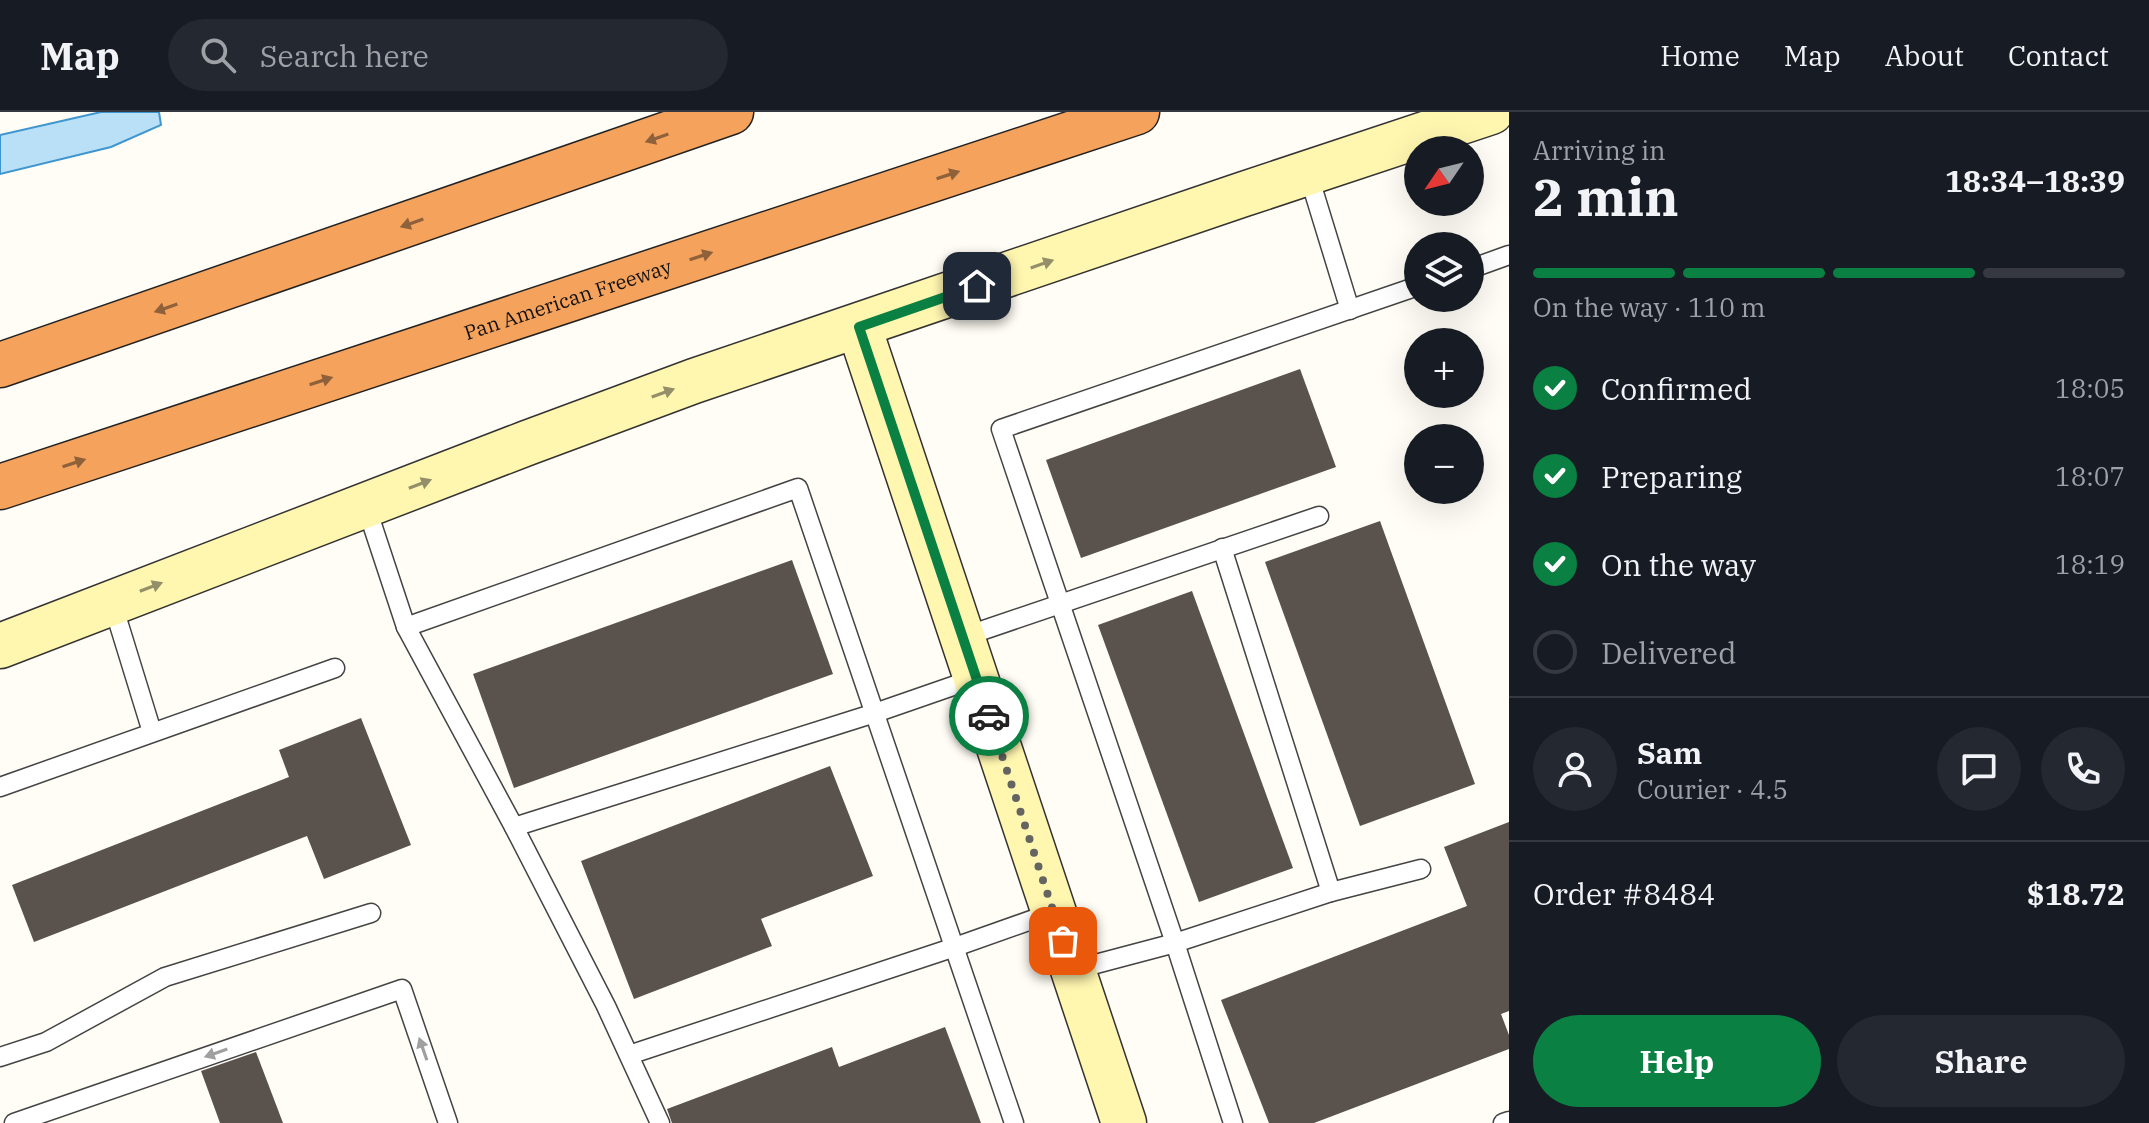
<!DOCTYPE html>
<meta charset="utf-8">
<style>
body{margin:0;font-family:"IBM Plex Serif",serif;background:#242831;color:#f1f3f6;height:100vh;display:flex;flex-direction:column;font-size:30px;white-space:nowrap}
*{box-sizing:border-box;margin:0}
p{font-size:26px;color:#9ea1a6}
.icon{flex:none;width:44px;height:44px;fill:none;stroke:currentColor;stroke-width:2;stroke-linecap:round;stroke-linejoin:round}
.map{position:relative;flex:1;overflow:hidden}
.panel{display:flex;flex-direction:column;background:#171b24;width:640px}
.panel>*{flex:none}
.needle{width:52px;rotate:235deg}
.controls{position:absolute;left:1404px;top:24px;display:grid;gap:16px}
.controls a{display:grid;place-items:center;width:80px;height:80px;border-radius:50%;background:#171b24;box-shadow:0 8px 32px #0002;font-size:40px}
.pin{position:absolute;display:grid;place-items:center;width:68px;height:68px;color:#fff;margin:-34px;border-radius:16px;box-shadow:0 4px 12px #0006}
.courier{position:absolute;display:grid;place-items:center;width:80px;height:80px;margin:-40px;border:6px solid #0b8043;border-radius:50%;background:#fff;color:#222;box-shadow:0 2px 10px #0007}
.headline em{font-style:normal;font-weight:700}
.headline div{display:flex;flex-direction:column-reverse}
.headline{display:flex;align-items:center;justify-content:space-between;height:136px;padding:0 24px}
h1{font-size:52px;font-weight:700;line-height:60px}
.bar{display:grid;grid-template-columns:repeat(4,1fr);gap:12px 8px;align-content:center;height:96px;padding:0 24px}
.bar i{height:10px;border-radius:6px;background:#363941}
.bar .active{background:#0b8043}
.bar p{grid-column:span 4}
.line{display:flex;align-items:center;gap:20px;padding:0 24px;border-top:2px solid #363941}
.line div{flex:1}
.round{display:grid;place-items:center;flex:none;width:84px;height:84px;border-radius:42px;background:#242831}
ol{padding:0 24px;list-style:none}
li{display:flex;align-items:center;gap:24px;height:88px}
li p{margin-inline-start:auto}
li .icon{padding:8px;border-radius:50%;background:#0b8043;color:#fff;stroke-width:4}
li:last-child{color:#9ea1a6}
li i{width:44px;height:44px;border:4px solid #363941;border-radius:50%}
.cta{display:flex;gap:16px;margin-top:auto;padding:16px 24px}
.cta a{flex:1;height:92px;border-radius:48px;background:#0b8043;color:#fff;font-size:32px;font-weight:700;line-height:92px;text-align:center}
.cta a+a{background:#242831;color:#f1f3f6}
header{display:flex;align-items:center;gap:48px;box-sizing:border-box;height:112px;padding:0 40px;background:#171b24;border-bottom:2px solid #363941}
header strong{font-size:38px}
nav{display:flex;gap:44px;margin-inline-start:auto;font-size:28px}
.search{width:560px;height:72px;background:#242831;display:flex;align-items:center;gap:20px;box-sizing:border-box;padding:0 28px;border-radius:44px;color:#9ea1a6;font-size:30px}
main{display:flex;flex:1;min-height:0}
.map>svg:first-child{display:block}
.water{fill:#b9e0f7;stroke:#3f96cf;stroke-width:2}
.building{fill:#5a524d}
.lines{fill:none;stroke-linecap:round;stroke-linejoin:round}
.lane-casing{stroke:#444;stroke-width:21}
.secondary-casing{stroke:#333;stroke-width:47}
.highway-casing{stroke:#222;stroke-width:47}
.lane{stroke:#fff;stroke-width:18}
.secondary{stroke:#fff6b0;stroke-width:44}
.highway{stroke:#f5a25d;stroke-width:44}
.oneway{fill:#8e613b}
.oneway2{fill:#948f68}
.oneway3{fill:#a0a0a0}
.done{stroke:#646461;stroke-width:8;stroke-dasharray:0 14.4}
.route{stroke:#0b8043;stroke-width:10}
.labels{text-anchor:middle;stroke-width:8;stroke-linejoin:round;paint-order:stroke}
.street-label{font-size:20px;fill:#111;stroke:#fff}
</style>
<header>
<strong>Map</strong>
<div class="search"><svg class="icon" aria-label="search" viewBox="0 0 24 24"><circle cx="10" cy="10" r="6"/><path d="M15 15l6 6"/></svg>Search here</div>
<nav><a>Home</a><a>Map</a><a>About</a><a>Contact</a></nav>
</header>
<main>
<div class="map">
<svg width="1509" height="1011" viewBox="0 0 1509 1011">
<rect width="100%" height="100%" fill="#fffdf5"/>
<polygon class="water" points="101,0 159,0 161,13 111,35 0,62 0,23"/>
<g class="building">
<polygon points="1300,257 1336,355 1081,446 1046,348"/>
<polygon points="1380,409 1475,672 1360,714 1265,450"/>
<polygon points="792,448 833,562 514,676 473,562"/>
<polygon points="1192,479 1293,756 1199,790 1098,513"/>
<polygon points="361,606 411,733 324,767 307,724 34,830 12,773 289,665 279,638"/>
<polygon points="830,654 873,764 761,807 772,834 634,887 581,749"/>
<polygon points="1509,710 1509,899 1501,902 1509,923 1509,937 1314,1011 1269,1011 1221,888 1467,794 1444,735"/>
<polygon points="945,915 981,1011 672,1011 667,997 832,935 839,955"/>
<polygon points="256,940 283,1011 220,1011 201,959"/>
</g>
<g class="lines">
<defs>
<g id="lane">
<polyline points="1308,61 1350,198"/>
<polyline points="1470,157 1509,143"/>
<polyline points="366,394 406,515 514,715 606,894 660,1011"/>
<polyline points="1222,436 1331,780"/>
<polyline points="112,490 152,620"/>
<polyline points="406,515 798,376 1014,1011"/>
<polyline points="963,525 1319,404"/>
<polyline points="0,675 335,556"/>
<polyline points="514,715 875,601 976,566"/>
<polyline points="1073,858 1175,831 1331,780 1421,757"/>
<polyline points="629,943 955,835 1054,800"/>
<polyline points="0,945 46,930 165,865 371,801"/>
<polyline points="14,1011 402,877 448,1011"/>
<polyline points="1233,1011 1175,831 1001,317 1418,174"/>
<polyline points="1503,1011 1509,1009"/>
</g>
<g id="secondary">
<polyline points="859,215 1124,1011"/>
<polyline points="0,534 527,331 694,269 1241,83 1491,0"/>
</g>
<g id="highway">
<polyline points="0,253 731,0"/>
<path id="s1" d="M0,375L1137,0"/>
</g>
</defs>
<use href="#lane" class="lane-casing"/>
<use href="#secondary" class="secondary-casing"/>
<use href="#highway" class="highway-casing"/>
<use href="#lane" class="lane"/>
<use href="#secondary" class="secondary"/>
<use href="#highway" class="highway"/>
</g>
<defs><path id="oneway-solid" d="M-6-.8H1V-3.2L6.5 0L1 3.2V.8H-6Z" transform="scale(2)"/></defs>
<g class="oneway">
<use href="#oneway-solid" transform="translate(657 26) rotate(161)"/>
<use href="#oneway-solid" transform="translate(948 63) rotate(-18)"/>
<use href="#oneway-solid" transform="translate(412 111) rotate(161)"/>
<use href="#oneway-solid" transform="translate(701 144) rotate(-18)"/>
<use href="#oneway-solid" transform="translate(166 196) rotate(161)"/>
<use href="#oneway-solid" transform="translate(321 269) rotate(-18)"/>
<use href="#oneway-solid" transform="translate(74 351) rotate(-18)"/>
</g>
<g class="oneway2">
<use href="#oneway-solid" transform="translate(1042 152) rotate(-19)"/>
<use href="#oneway-solid" transform="translate(663 281) rotate(-20)"/>
<use href="#oneway-solid" transform="translate(420 372) rotate(-21)"/>
<use href="#oneway-solid" transform="translate(151 475) rotate(-21)"/>
</g>
<g class="oneway3">
<use href="#oneway-solid" transform="translate(423 937) rotate(-109)"/>
<use href="#oneway-solid" transform="translate(216 941) rotate(161)"/>
</g>
<g class="lines">
<polyline class="done" points="989,604 1063,829"/>
<polyline class="route" points="977,174 859,215 989,604"/>
</g>
<g class="labels">
<g class="street-label">
<text dy="7" stroke="none"><textPath href="#s1" startOffset="598">Pan American Freeway</textPath></text>
</g>
</g>
</svg>
<div class="controls">
<a><svg class="needle" viewBox="-14 -14 28 28"><path d="M0-13l5 13h-10z" fill="#e53935"/><path d="M0 13l5-13h-10z" fill="#9ea1a6"/></svg></a>
<a><svg class="icon" aria-label="layers" viewBox="0 0 24 24"><path d="M12 4l9 5-9 5-9-5zM3 14l9 5 9-5"/></svg></a>
<a>+</a>
<a>−</a>
</div>
<div class="pin" style="left:1063px;top:829px;background:#ea580c"><svg class="icon" aria-label="bag" viewBox="0 0 24 24"><path d="M5 8h14l-1 12H6zM9 8a3 3 0 0 1 6 0"/></svg></div>
<div class="pin" style="left:977px;top:174px;background:#1f2937"><svg class="icon" aria-label="home" viewBox="0 0 24 24"><path d="M3 11l9-7 9 7M6 9v11h12V9"/></svg></div>
<div class="courier" style="left:989px;top:604px"><svg class="icon" aria-label="car" viewBox="0 0 24 24"><path d="M5 17H2v-5l4-1 3-4h7l3 4 3 1v5h-3M9 17h6M6 11h13"/><circle cx="7" cy="17" r="2"/><circle cx="17" cy="17" r="2"/></svg></div>
</div>
<section class="panel">
<div class="headline"><div><h1>2 min</h1><p>Arriving in</p></div><em>18:34–18:39</em></div>
<div class="bar"><i class="active"></i><i class="active"></i><i class="active"></i><i></i><p>On the way · 110 m</p></div>
<ol>
<li><svg class="icon" aria-label="check" viewBox="0 0 24 24"><path d="M5 12l5 5 9-10"/></svg>Confirmed<p>18:05</p></li>
<li><svg class="icon" aria-label="check" viewBox="0 0 24 24"><path d="M5 12l5 5 9-10"/></svg>Preparing<p>18:07</p></li>
<li><svg class="icon" aria-label="check" viewBox="0 0 24 24"><path d="M5 12l5 5 9-10"/></svg>On the way<p>18:19</p></li>
<li><i></i>Delivered</li>
</ol>
<div class="line" style="height:144px"><a class="round"><svg class="icon" aria-label="person" viewBox="0 0 24 24"><circle cx="12" cy="8" r="4"/><path d="M4 21q1-7 8-7t8 7"/></svg></a><div><b>Sam</b><p>Courier · 4.5</p></div><a class="round"><svg class="icon" aria-label="chat" viewBox="0 0 24 24"><path d="M4 5h16v11H9l-5 4z"/></svg></a><a class="round"><svg class="icon" aria-label="phone" viewBox="0 0 24 24"><path d="M5 4h4l2 5-3 2q2 4 5 5l2-3 5 2v4C11 20 4 13 5 4z"/></svg></a></div>
<div class="line" style="height:104px"><div>Order #8484</div><b>$18.72</b></div>
<div class="cta"><a>Help</a><a>Share</a></div>
</section>
</main>
